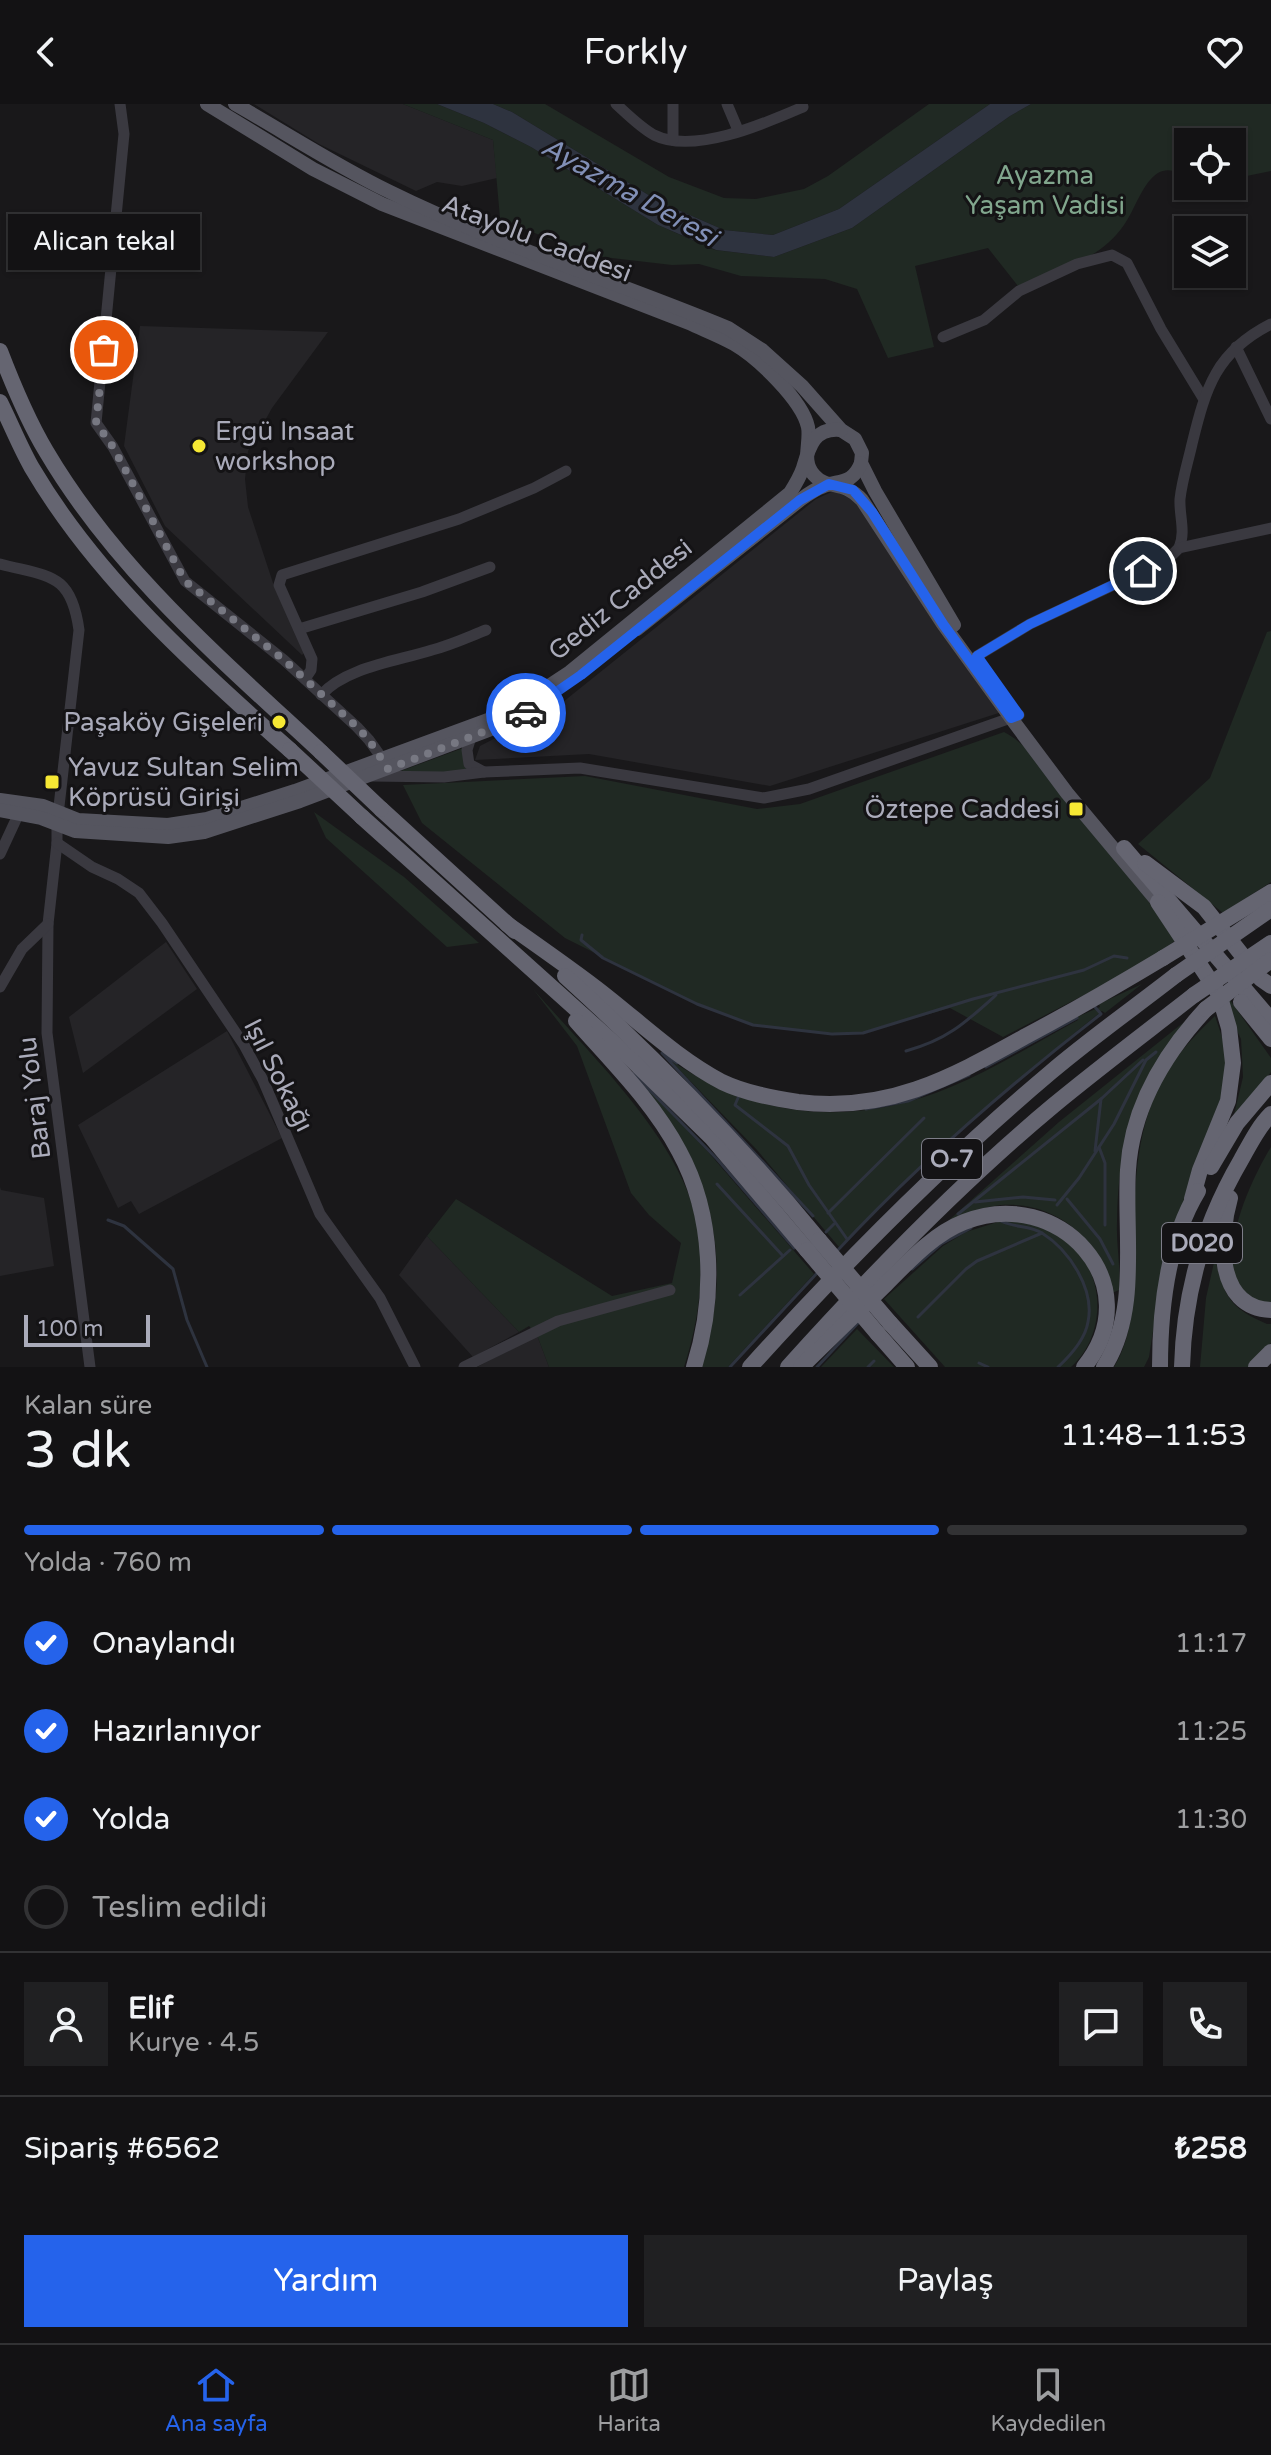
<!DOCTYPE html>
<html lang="tr">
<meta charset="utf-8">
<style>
body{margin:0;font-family:"Varela Round",sans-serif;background:#202022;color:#f1f3f6;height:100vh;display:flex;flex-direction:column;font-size:30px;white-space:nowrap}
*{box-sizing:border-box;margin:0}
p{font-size:26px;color:#9d9ea0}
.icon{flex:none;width:44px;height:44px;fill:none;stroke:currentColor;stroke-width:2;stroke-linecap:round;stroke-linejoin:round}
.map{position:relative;height:1263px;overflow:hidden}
.details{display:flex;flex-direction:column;background:#131214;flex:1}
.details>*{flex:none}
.fabs{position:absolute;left:1174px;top:24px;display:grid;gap:16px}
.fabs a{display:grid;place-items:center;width:72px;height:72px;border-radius:0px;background:#131214;box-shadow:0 2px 6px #0004,0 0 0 2px #323234;font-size:40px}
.scale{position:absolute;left:24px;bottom:20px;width:126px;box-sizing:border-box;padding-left:8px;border:4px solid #aaabba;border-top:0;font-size:22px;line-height:28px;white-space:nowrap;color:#aaabba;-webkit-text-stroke:6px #141315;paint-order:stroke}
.pin{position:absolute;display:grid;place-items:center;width:68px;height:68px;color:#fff;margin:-34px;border:4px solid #fff;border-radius:50%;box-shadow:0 2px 8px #0007}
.courier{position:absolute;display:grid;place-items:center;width:80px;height:80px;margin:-40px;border:6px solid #2563eb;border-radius:50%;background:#fff;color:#222;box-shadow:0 2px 10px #0007}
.bubble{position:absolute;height:56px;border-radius:0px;background:#131214;box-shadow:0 2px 6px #0004,0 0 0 2px #323234;font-size:26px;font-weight:600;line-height:56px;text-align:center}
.head em{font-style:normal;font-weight:600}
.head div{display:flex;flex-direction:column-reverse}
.head{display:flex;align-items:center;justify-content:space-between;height:136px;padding:0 24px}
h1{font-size:52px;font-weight:600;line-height:60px}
.bar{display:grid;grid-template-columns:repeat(4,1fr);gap:12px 8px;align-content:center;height:96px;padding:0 24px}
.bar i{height:10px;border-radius:6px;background:#323234}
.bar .on{background:#2563eb}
.bar p{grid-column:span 4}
.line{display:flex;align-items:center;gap:20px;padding:0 24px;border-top:2px solid #323234}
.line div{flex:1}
.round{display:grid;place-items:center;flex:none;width:84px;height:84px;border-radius:0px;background:#202022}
ol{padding:0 24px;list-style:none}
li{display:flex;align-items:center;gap:24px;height:88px}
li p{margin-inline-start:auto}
li .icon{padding:8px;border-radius:50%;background:#2563eb;color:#fff;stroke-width:4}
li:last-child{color:#9d9ea0}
li i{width:44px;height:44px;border:4px solid #323234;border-radius:50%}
.cta{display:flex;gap:16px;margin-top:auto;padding:16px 24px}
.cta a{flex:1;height:92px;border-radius:0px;background:#2563eb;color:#fff;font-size:32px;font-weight:600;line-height:92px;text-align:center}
.cta a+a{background:#202022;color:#f1f3f6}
header{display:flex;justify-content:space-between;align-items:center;height:104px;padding:0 24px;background:#131214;font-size:36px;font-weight:600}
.tabs{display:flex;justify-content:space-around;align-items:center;height:112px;border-top:2px solid #323234;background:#131214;font-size:22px;color:#9d9ea0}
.tabs a{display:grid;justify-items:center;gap:4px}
.tabs .on{color:#2563eb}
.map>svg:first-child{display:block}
.built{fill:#252427}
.green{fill:#202923}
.water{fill:#2e333f}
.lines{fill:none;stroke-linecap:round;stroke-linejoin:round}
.stream{stroke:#2e333f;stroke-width:3}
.minor{stroke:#3a3940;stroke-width:11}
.major{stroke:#55555f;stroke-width:14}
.highway{stroke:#656571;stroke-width:16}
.highway-bridge{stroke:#656571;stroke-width:16}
.done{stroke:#777882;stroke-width:8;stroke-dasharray:0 14.4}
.route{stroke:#2563eb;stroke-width:10}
.poi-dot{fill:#f6e834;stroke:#141315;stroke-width:3}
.labels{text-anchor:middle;stroke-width:6;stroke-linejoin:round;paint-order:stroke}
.shield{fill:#141315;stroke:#7d7d88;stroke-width:2}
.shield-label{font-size:24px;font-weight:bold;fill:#aaabba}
.park-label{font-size:26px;fill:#81a68d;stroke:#141315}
.street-label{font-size:26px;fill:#aaabba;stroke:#141315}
.poi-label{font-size:26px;fill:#aaabba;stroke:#141315;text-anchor:start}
.water-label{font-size:28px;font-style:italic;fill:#818fb6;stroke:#141315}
</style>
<header><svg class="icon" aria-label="back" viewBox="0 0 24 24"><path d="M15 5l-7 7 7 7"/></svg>Forkly<svg class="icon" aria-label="heart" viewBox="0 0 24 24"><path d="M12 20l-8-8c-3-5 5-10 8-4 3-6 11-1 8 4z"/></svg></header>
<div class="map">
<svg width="1271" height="1263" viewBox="0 0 1271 1263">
<rect width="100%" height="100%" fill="#19181a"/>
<g class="built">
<polygon points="254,0 403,0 493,36 497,74 462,82 437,78 416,87 319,40"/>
<polygon points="140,222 328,228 272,304 248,347 245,375 248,403 274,482 305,548 302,551 165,422 124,342"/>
<polygon points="834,387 860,399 1005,607 770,682 589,650 475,656 480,642 558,602 816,395"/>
<polygon points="166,838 197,885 83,969 69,913"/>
<polygon points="227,927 282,1034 139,1110 131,1097 118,1104 78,1021"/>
<polygon points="0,1083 1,1086 44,1094 54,1162 0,1172"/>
<polygon points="427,1132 519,1228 473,1253 399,1171"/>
<polygon points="537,1231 549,1263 477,1263"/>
</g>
<g class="green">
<path d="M403,0H437L484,19L531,43L658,121L715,146L774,153L852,124L1010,12L1031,0H1271V67L1232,75V38H1188V71C1178,68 1167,63 1158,69C1142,79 1135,106 1124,121C1100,156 1056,168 1018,182L988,144L915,162L934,243L888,254L857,185L825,175L741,172L699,160L672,161L586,151L500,114L493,36Z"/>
<polygon points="493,0 545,0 669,73 724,94 756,95 804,85 828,72 929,0 990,0 839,105 773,131 724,126 660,98 512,8"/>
<polygon points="1271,527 1271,778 1223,809 1138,740 1210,674 1267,528"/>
<path d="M1004,628C1028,640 1046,669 1064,689C1103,737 1141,785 1176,836L1142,861L1003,933L950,904L863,929L844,930L753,921L697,900L565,834L422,719L403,681L585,672L757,705L800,700Z"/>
<polygon points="463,644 464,661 472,668 390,671"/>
<polygon points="314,708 404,773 479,839 447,843 326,734"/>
<polygon points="1206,862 1271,954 1271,968 1232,1019 1243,973 1241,935"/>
<path d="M1142,880L1105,909L1102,907C1009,981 922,1059 839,1143L757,1046L669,955C757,1016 855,1024 953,982C996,964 1037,938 1078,916L1077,913L1100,903L1099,900Z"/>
<path d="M533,885C582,941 652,1009 683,1077C710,1135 703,1205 684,1263H549L537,1231L529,1222L519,1228L427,1132L456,1095L612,1192L672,1179L681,1139L649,1111L631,1089L577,942Z"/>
<path d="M1215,912L1226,945L1224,984L1216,1018L1166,1143L1149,1253L1144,1263H1114C1133,1232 1133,1196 1134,1161C1134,1097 1132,1025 1167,968C1180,947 1197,929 1215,912Z"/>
<path d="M1184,918C1136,983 1118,1037 1117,1118C1116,1141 1121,1163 1119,1186L1112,1189C1102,1137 1057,1097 1001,1101C982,1103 965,1111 948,1117L1059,1018Z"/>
<path d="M641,978L709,1049L814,1170L728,1263H701C707,1239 714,1215 716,1190C723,1107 689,1042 641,978Z"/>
<path d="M1271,1043V1200C1197,1189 1248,1080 1271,1043Z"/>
<path d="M1004,1116C1022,1117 1040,1122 1057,1131C1106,1158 1110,1228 1071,1263H945L884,1195L943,1142L966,1128Z"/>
<path d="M1215,1154C1224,1193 1230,1204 1267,1220H1271V1239L1248,1263H1200L1206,1194Z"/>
<polygon points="857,1225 894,1263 821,1263"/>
</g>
<polygon class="water" points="437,0 493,0 512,8 660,98 724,126 773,131 839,105 990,0 1031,0 1010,12 852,124 774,153 716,146 658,121 531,43 484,19"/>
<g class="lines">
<g class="stream">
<polyline points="582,831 581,836 603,854 697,900 753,921 832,930 863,929 973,895 1084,866 1114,852 1127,854"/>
<path d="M906,947C947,936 965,919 996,891"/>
<polyline points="677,959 662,949 813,1112"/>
<polyline points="986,963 1077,914"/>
<polyline points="633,969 717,1055 794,1144"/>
<polyline points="738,994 735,1001 788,1042 809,1081 847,1135"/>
<polyline points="866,1005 908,997 969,971"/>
<polyline points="1099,1043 1105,1059 1105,1121"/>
<polyline points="1095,1047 1101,995"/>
<polyline points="717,1080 783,1152"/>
<polyline points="1067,1095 1100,1135 1113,1160"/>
<polyline points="975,1098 1023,1093 1055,1096"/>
<polyline points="1057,1101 1079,1074 1114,1020 1146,956 1156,948"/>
<polyline points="828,1109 924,1014"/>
<polyline points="958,1110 1101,995 1143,956"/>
<polyline points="108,1116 124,1122 173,1165 187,1216 207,1263"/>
<path d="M1001,1117C1014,1124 1030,1121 1042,1129C1069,1146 1095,1185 1088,1218C1085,1236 1071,1251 1058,1263"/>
<polyline points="826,1128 834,1120"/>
<path d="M837,1147C917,1061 1008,982 1101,910L1095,903"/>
<polyline points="912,1165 941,1140 971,1124"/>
<polyline points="740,1191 790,1146"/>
<polyline points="918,1213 966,1165 977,1157 1042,1129"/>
<polyline points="979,1259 988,1263"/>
<polyline points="730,1263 819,1167"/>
<polyline points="817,1263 858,1219"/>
<polyline points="868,1263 874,1257"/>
</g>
<g class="minor">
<polyline points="120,0 124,30 96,319 113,343 185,477 284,556 357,623 369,636 386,660"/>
<path d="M616,0C627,10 641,24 654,31C694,51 766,19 803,3L802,0"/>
<polyline points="727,0 738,26"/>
<polyline points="673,36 673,0"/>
<polyline points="943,233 984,216 1019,187 1077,160 1112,151 1127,159 1161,225 1203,294"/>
<polyline points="1236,243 1271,315"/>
<path d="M1179,444C1186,428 1179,411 1180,395C1182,376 1188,358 1192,340C1206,283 1216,248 1271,220"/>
<path d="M0,460C49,473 71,468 79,526L57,720V739L48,820L47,929L90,1263"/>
<polyline points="299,525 422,488 490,463"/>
<polyline points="977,552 1030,520 1167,456 1179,444 1271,424"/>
<polyline points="305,575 311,566 312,555 279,481 282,471 459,415 534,384 566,367"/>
<path d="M321,591C346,563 398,557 432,546C451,541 468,533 486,526"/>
<polyline points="471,633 467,646 469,660 484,668"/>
<polyline points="372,672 444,673 484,668 580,664 764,694 809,685 1019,611"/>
<polyline points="57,739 92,763 118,775 139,789 162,819 244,941 263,976 320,1110 380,1194 415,1263"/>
<polyline points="0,750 19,709"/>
<polyline points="0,883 22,845 48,820"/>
<polyline points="464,1263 558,1217 670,1186"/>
</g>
<g class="major">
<path d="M207,0L313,65L382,100L689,219C704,226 720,232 734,240C758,254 802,296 808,323C811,339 801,357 814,371C827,386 844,376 862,396L943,520L1011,614L1067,689L1158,798"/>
<path d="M235,0C286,29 335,61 388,87C497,141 615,177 728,224L762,246L802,282L841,326L855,335L862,349L861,359L875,387L954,521"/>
<path d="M637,525L800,396C808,390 815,385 824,382C840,376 853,380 861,359"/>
<path d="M0,696L43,702L78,716L168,721L207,715L295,687L493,614L532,593L570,568L790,389C795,381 800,373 803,364C809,343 814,323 841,326"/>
<polyline points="0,706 41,714 75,727 168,733 204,728 300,697 486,627 517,615 551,592"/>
</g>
<g class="highway">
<path d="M0,247C13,281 27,315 46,347C116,466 221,555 321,648"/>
<path d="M0,298C11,320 20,343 32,364C96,473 196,563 290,646"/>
<polyline points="381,705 515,827"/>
<polyline points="362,713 625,949 712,1034 807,1146"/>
<polyline points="1124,744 1271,916"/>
<polyline points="1145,759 1204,803 1261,875 1271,882"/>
<polyline points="1158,798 1219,890 1229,924 1233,959 1228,997 1200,1066 1192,1095"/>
<path d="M507,820C537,841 567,862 596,884C638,916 675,953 722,978C745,989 773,994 798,998C888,1009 950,974 1026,932C1073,907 1118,881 1163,854"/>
<path d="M565,872C656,955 741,1041 819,1136"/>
<polyline points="1241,898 1271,935"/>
<path d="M576,917C612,958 653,998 679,1047C714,1111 716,1194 694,1263"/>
<polyline points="1211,1063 1237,1019 1271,979"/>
<path d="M1230,1094C1219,1132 1215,1204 1271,1206"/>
<polyline points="890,1219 930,1263"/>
<polyline points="878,1230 907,1263"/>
<path d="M750,1263C845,1158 943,1059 1051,968C1091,934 1135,903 1176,871"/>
<path d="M788,1263C871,1171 959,1080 1054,1001C1100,963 1148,927 1194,891"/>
<path d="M801,1263C829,1236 856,1209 884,1182C907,1159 933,1130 964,1118C1059,1080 1151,1181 1084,1263"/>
<path d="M1104,1263C1140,1207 1124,1130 1128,1066C1132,1003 1164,950 1206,905"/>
<path d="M1160,1263C1160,1204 1167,1138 1198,1087"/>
<path d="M1182,1263C1184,1188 1203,1121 1241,1056C1250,1040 1258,1023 1271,1010"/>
<polyline points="1256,1263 1271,1248"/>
</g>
<g class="highway-bridge">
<polyline points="290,646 362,713"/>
<polyline points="321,648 381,705"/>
<polyline points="1163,854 1271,788"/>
<polyline points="1176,871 1271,805"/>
<polyline points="1194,891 1271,839"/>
<polyline points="1206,905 1271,856"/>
<polyline points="819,1136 890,1219"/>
<polyline points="807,1146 878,1230"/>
</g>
</g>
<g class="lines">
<polyline class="done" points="104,246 96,319 113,343 185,477 284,556 357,623 369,636 388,665 501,621 526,609"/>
<polyline class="route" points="526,609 581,571 800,396 829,380 853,386 872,408 943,520 1011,614 1019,611 977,552 1030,520 1143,467"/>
</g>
<g class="poi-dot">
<circle cx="199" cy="342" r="8"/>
<circle cx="279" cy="618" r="8"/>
<rect x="44" y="670" width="16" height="16" rx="4"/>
<rect x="1068" y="697" width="16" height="16" rx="4"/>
</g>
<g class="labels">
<g class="shield">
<rect x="922" y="1035" width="60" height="40" rx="6"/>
<rect x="1162" y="1119" width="80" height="40" rx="6"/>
</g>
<g class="shield-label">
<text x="952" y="1063">O-7</text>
<text x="1202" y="1147">D020</text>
</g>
<g class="park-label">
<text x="1045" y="80">Ayazma<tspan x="1045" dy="30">Yaşam Vadisi</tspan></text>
</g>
<g class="street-label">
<text transform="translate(537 134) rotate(21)" y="9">Atayolu Caddesi</text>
<text transform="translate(620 495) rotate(-39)" y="9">Gediz Caddesi</text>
<text transform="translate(279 971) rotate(63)" y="9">Işıl Sokağı</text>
<text transform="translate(34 994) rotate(-97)" y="9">Baraj Yolu</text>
</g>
<g class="poi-label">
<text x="215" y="336">Ergü Insaat<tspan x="215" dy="30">workshop</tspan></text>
<text x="263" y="627" text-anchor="end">Paşaköy Gişeleri</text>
<text x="68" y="672">Yavuz Sultan Selim<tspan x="68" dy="30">Köprüsü Girişi</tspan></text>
<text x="1060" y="714" text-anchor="end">Öztepe Caddesi</text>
</g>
<g class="water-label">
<text transform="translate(630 87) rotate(29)" y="10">Ayazma Deresi</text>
</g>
</g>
</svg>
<div class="fabs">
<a><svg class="icon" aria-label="locate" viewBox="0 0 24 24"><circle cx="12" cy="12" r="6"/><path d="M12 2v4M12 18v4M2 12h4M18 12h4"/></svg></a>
<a><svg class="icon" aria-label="layers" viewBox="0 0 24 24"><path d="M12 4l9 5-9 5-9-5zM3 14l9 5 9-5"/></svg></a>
</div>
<div class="scale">100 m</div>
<div class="pin" style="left:104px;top:246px;background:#ea580c"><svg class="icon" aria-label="bag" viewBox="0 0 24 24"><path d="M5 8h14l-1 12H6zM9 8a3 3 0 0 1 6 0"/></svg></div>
<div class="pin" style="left:1143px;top:467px;background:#1f2937"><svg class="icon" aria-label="home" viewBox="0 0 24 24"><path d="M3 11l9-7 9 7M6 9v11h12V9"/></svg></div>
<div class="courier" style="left:526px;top:609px"><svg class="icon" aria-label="car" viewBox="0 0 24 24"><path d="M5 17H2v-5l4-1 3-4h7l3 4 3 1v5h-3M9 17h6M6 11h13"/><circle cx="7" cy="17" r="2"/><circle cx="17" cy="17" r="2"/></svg></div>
<div class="bubble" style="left:8px;top:110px;width:192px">Alican tekal</div>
</div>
<section class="details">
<div class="head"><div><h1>3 dk</h1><p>Kalan süre</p></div><em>11:48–11:53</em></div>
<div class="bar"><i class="on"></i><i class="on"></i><i class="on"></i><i></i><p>Yolda · 760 m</p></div>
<ol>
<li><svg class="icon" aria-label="check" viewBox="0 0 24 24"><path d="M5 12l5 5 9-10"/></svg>Onaylandı<p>11:17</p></li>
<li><svg class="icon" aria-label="check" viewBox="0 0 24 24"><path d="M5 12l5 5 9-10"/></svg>Hazırlanıyor<p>11:25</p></li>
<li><svg class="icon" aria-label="check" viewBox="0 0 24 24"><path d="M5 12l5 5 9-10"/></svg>Yolda<p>11:30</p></li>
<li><i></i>Teslim edildi</li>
</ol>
<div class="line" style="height:144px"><a class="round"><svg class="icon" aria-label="person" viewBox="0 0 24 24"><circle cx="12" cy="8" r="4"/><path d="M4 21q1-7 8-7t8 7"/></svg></a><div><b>Elif</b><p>Kurye · 4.5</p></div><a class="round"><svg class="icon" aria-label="chat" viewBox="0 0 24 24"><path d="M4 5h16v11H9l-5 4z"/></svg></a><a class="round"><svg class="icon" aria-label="phone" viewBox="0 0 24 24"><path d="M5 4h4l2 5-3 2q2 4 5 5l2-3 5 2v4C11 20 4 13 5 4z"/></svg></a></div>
<div class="line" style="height:104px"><div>Sipariş #6562</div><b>₺258</b></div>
<div class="cta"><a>Yardım</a><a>Paylaş</a></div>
</section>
<nav class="tabs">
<a class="on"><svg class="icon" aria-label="home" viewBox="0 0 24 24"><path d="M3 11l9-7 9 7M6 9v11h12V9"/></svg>Ana sayfa</a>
<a><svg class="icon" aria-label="map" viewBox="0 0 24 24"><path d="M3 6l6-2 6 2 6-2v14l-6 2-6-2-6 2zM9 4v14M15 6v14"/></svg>Harita</a>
<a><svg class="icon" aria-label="saved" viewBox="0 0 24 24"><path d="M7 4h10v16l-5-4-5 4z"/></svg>Kaydedilen</a>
</nav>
